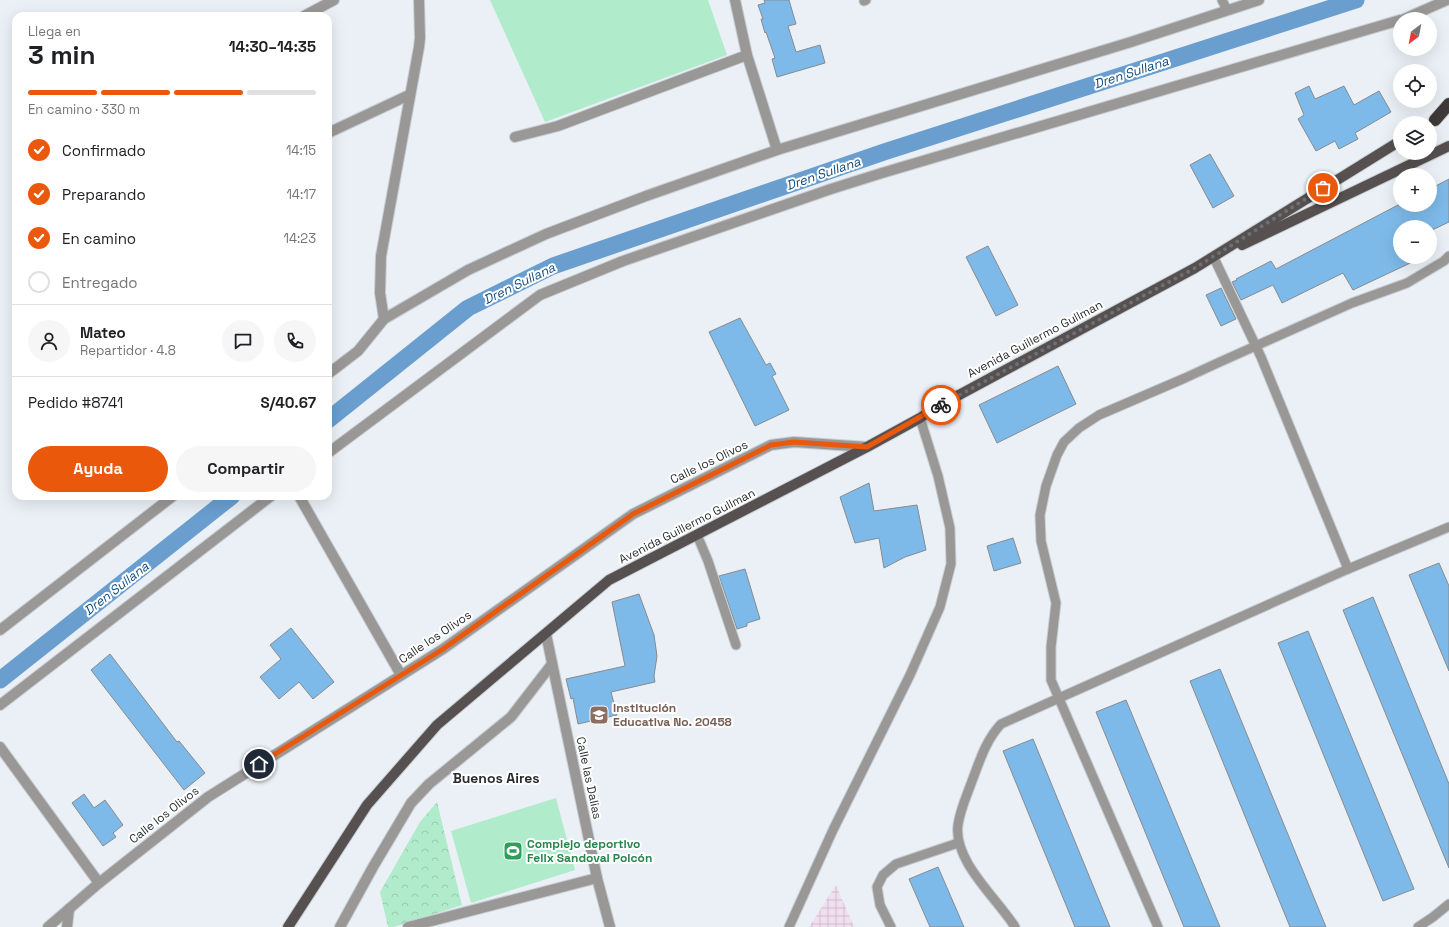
<!DOCTYPE html>
<html lang="es">
<meta charset="utf-8">
<style>
body{margin:0;font-family:"Space Grotesk",sans-serif;background:#f6f6f6;color:#202124;height:100vh;display:flex;flex-direction:column;font-size:15px;white-space:nowrap}
*{box-sizing:border-box;margin:0}
p{font-size:13px;color:#757577}
.icon{flex:none;width:22px;height:22px;fill:none;stroke:currentColor;stroke-width:2;stroke-linecap:round;stroke-linejoin:round}
.map{position:relative;flex:1;overflow:hidden}
.sheet{position:absolute;left:12px;top:12px;width:320px;height:488px;display:flex;flex-direction:column;background:#fff;border-radius:12px;box-shadow:0 4px 16px #0002}
.sheet>*{flex:none}
.needle{width:26px;rotate:212deg}
.controls{position:absolute;left:1393px;top:12px;display:grid;gap:8px}
.controls a{display:grid;place-items:center;width:44px;height:44px;border-radius:50%;background:#fff;box-shadow:0 4px 16px #0002;font-size:20px}
.pin{position:absolute;display:grid;place-items:center;width:34px;height:34px;color:#fff;margin:-17px;border:2px solid #fff;border-radius:50%;box-shadow:0 1px 4px #0007}
.courier{position:absolute;display:grid;place-items:center;width:40px;height:40px;margin:-20px;border:3px solid #ea580c;border-radius:50%;background:#fff;color:#222;box-shadow:0 1px 5px #0007}
.overview em{font-style:normal;font-weight:700}
.overview div{display:flex;flex-direction:column-reverse}
.overview{display:flex;align-items:center;justify-content:space-between;height:68px;padding:0 16px}
h1{font-size:26px;font-weight:700;line-height:30px}
.bar{display:grid;grid-template-columns:repeat(4,1fr);gap:6px 4px;align-content:center;height:48px;padding:0 16px}
.bar i{height:5px;border-radius:3px;background:#e0e0e0}
.bar .selected{background:#ea580c}
.bar p{grid-column:span 4}
.line{display:flex;align-items:center;gap:10px;padding:0 16px;border-top:1px solid #e0e0e0}
.line div{flex:1}
.round{display:grid;place-items:center;flex:none;width:42px;height:42px;border-radius:21px;background:#f6f6f6}
ol{padding:0 16px;list-style:none}
li{display:flex;align-items:center;gap:12px;height:44px}
li p{margin-inline-start:auto}
li .icon{padding:4px;border-radius:50%;background:#ea580c;color:#fff;stroke-width:4}
li:last-child{color:#757577}
li i{width:22px;height:22px;border:2px solid #e0e0e0;border-radius:50%}
.action{display:flex;gap:8px;margin-top:auto;padding:8px 16px}
.action a{flex:1;height:46px;border-radius:24px;background:#ea580c;color:#fff;font-size:16px;font-weight:700;line-height:46px;text-align:center}
.action a+a{background:#f6f6f6;color:#202124}
.map>svg:first-child{display:block}
.industrial{fill:url(#industrial-grid)}
.park{fill:url(#park-crowns)}
.pitch{fill:#b0ebcb}
.lines{fill:none;stroke-linecap:round;stroke-linejoin:round}
.canal{stroke:#699ecf;stroke-width:17}
.building{fill:#7ebae9;stroke:#868b8f}
.lane-casing{stroke:#c7cdd1;stroke-width:11}
.street-casing{stroke:#c7cdd1;stroke-width:12}
.primary-casing{stroke:#c7cdd1;stroke-width:12}
.highway-casing{stroke:#c7cdd1;stroke-width:14}
.lane{stroke:#9a9797;stroke-width:9}
.street{stroke:#9a9797;stroke-width:10}
.primary{stroke:#565050;stroke-width:10}
.highway{stroke:#3e3838;stroke-width:12}
.done{stroke:#6d7174;stroke-width:4;stroke-dasharray:0 7.2}
.route{stroke:#ea580c;stroke-width:5}
.labels{text-anchor:middle;stroke-width:4;stroke-linejoin:round;paint-order:stroke}
.street-label{font-size:12px;fill:#2a2d2e;stroke:#fff}
.education-label{font-size:12px;font-weight:bold;fill:#785e54;stroke:#fff;text-anchor:start}
.leisure-label{font-size:12px;font-weight:bold;fill:#27864d;stroke:#fff;text-anchor:start}
.water-label{font-size:13px;font-style:italic;fill:#114d7c;stroke:#fff}
.quarter-label{font-size:14px;font-weight:bold;fill:#2a2d2e;stroke:#fff}
</style>
<div class="map">
<svg width="1449" height="927" viewBox="0 0 1449 927">
<defs>
<pattern id="industrial-grid" width="8" height="8" patternUnits="userSpaceOnUse"><rect width="8" height="8" fill="#f1def0"/><path d="M0 4h8M4 0v8" fill="none" stroke="#cfbfce"/></pattern>
<pattern id="park-crowns" width="20" height="18" patternUnits="userSpaceOnUse"><rect width="20" height="18" fill="#b0ebcb"/><path d="M2 6a3 3 0 1 1 6 0M12 15a3 3 0 1 1 6 0" fill="none" stroke="#98caaf"/></pattern>
</defs>
<rect width="100%" height="100%" fill="#eaf0f5"/>
<polygon class="industrial" points="836,885 854,927 809,927"/>
<polygon class="park" points="437,802 462,905 394,927 388,927 380,892 420,822"/>
<g class="pitch">
<polygon points="490,0 708,0 727,55 545,122"/>
<polygon points="556,798 575,870 471,903 451,831"/>
</g>
<g class="lines">
<g class="canal">
<polyline points="328,420 468,308 553,266 884,152 1356,0"/>
<polyline points="0,680 232,496"/>
</g>
</g>
<g class="building">
<polygon points="764,0 789,0 796,24 788,26 796,52 820,45 825,63 777,77 772,59 775,58 766,32 765,33 761,19 763,19 758,5 765,3"/>
<polygon points="1309,86 1315,99 1344,86 1354,105 1379,91 1391,112 1355,133 1358,139 1339,149 1335,141 1316,151 1298,119 1304,115 1295,93"/>
<polygon points="1210,154 1234,196 1213,208 1190,165"/>
<polygon points="1449,179 1449,222 1430,231 1430,227 1400,227 1400,257 1423,257 1353,290 1343,273 1282,303 1273,285 1241,300 1232,282 1237,280 1236,279 1271,261 1276,269 1398,205 1430,205 1430,189"/>
<polygon points="988,246 1018,305 996,316 966,257"/>
<polygon points="1221,288 1236,319 1221,326 1206,295"/>
<polygon points="740,318 766,365 770,363 776,374 772,376 789,410 755,426 709,332"/>
<polygon points="1058,366 1076,404 997,443 979,405"/>
<polygon points="869,483 874,511 917,505 926,550 905,557 884,568 879,538 855,543 840,497"/>
<polygon points="1013,538 1021,563 994,571 987,546"/>
<polygon points="1439,563 1449,586 1449,671 1409,575"/>
<polygon points="745,569 760,619 747,623 747,626 737,629 719,576"/>
<polygon points="639,594 654,635 657,656 654,676 655,682 611,692 617,715 578,724 573,698 571,699 566,679 625,666 612,602"/>
<polygon points="1373,597 1449,784 1449,868 1343,610"/>
<polygon points="291,628 334,682 313,699 299,682 279,699 260,677 281,659 270,645"/>
<polygon points="1308,631 1414,889 1383,901 1278,643"/>
<polygon points="110,654 177,742 179,741 205,773 184,790 91,670"/>
<polygon points="1220,669 1326,927 1290,927 1190,681"/>
<polygon points="1126,700 1220,927 1184,927 1096,712"/>
<polygon points="1033,739 1110,927 1075,927 1003,751"/>
<polygon points="84,794 94,808 105,800 123,825 113,833 116,837 103,846 72,803"/>
<polygon points="938,867 964,927 930,927 909,879"/>
</g>
<g class="lines">
<defs>
<g id="lane">
<polyline points="1222,0 1227,10"/>
<polyline points="864,1 866,0"/>
<polyline points="1214,258 1261,357 1348,569"/>
<polyline points="697,535 708,561 736,645"/>
<polyline points="789,927 833,830 910,675 940,607 951,564 950,528 938,476 920,418"/>
<polyline points="891,927 880,905 877,887 883,875 896,864 958,843"/>
<path d="M1015,927C997,898 953,861 958,825C960,810 967,795 972,781C980,760 986,740 1001,724L1348,569L1449,527"/>
<polyline points="1158,927 1051,680 1051,647 1056,603 1041,541 1040,515 1046,486 1057,455 1064,442 1079,428 1099,415 1185,378 1222,361 1352,303 1407,283 1444,261 1449,256"/>
<polyline points="1418,927 1433,917 1449,904"/>
</g>
<g id="street">
<polyline points="735,0 747,55 777,150"/>
<polyline points="304,16 334,0"/>
<polyline points="1404,19 1447,0"/>
<polyline points="328,133 409,95"/>
<polyline points="515,137 558,126 747,55"/>
<polyline points="384,319 380,293 381,256 419,47 420,38 419,0"/>
<polyline points="328,374 358,351 384,319 468,270 546,234 646,196 777,150 1131,42 1259,0"/>
<polyline points="328,453 540,295 623,261 831,189 882,173 1400,20"/>
<polyline points="299,496 401,675"/>
<polyline points="0,630 173,496"/>
<polyline points="546,634 597,878 610,927"/>
<polyline points="0,705 271,496"/>
<polyline points="0,747 99,883"/>
<polyline points="48,927 99,883 208,797 443,649 633,514 771,445 794,442 867,447"/>
<polyline points="67,927 69,909"/>
<polyline points="340,927 373,867 411,803 429,784 511,717 552,664"/>
<polyline points="408,927 597,878"/>
</g>
<g id="primary">
<polyline points="1242,245 1449,146"/>
<polyline points="288,927 367,805 437,725 609,580 867,447 920,418 933,409 1195,268 1400,141"/>
</g>
<polyline id="highway" points="1435,120 1449,104"/>
</defs>
<use href="#lane" class="lane-casing"/>
<use href="#street" class="street-casing"/>
<use href="#primary" class="primary-casing"/>
<use href="#highway" class="highway-casing"/>
<use href="#lane" class="lane"/>
<use href="#street" class="street"/>
<use href="#primary" class="primary"/>
<use href="#highway" class="highway"/>
</g>
<g class="lines">
<polyline class="done" points="941,405 1195,268 1323,188"/>
<polyline class="route" points="259,764 443,649 633,514 771,445 794,442 867,447 941,405"/>
</g>
<defs>
<symbol id="school-square" viewBox="-11 -11 22 22"><rect x="-9" y="-9" width="18" height="18" rx="4" fill="#8d6e63" stroke="#fff"/><path d="M0-5L7-2L0 1L-7-2ZM-4 1L0 2.5L4 1V4Q0 6-4 4Z" fill="#fff"/></symbol>
<symbol id="stadium-square" viewBox="-11 -11 22 22"><rect x="-9" y="-9" width="18" height="18" rx="4" fill="#2e9e5b" stroke="#fff"/><path d="M0-5a6.5 5 0 1 0 0 10a6.5 5 0 1 0 0-10ZM-3.5-1.8h7v3.6h-7Z" fill="#fff"/></symbol>
</defs>
<g fill-rule="evenodd">
<use href="#school-square" x="588" y="704" width="22" height="22"/>
<use href="#stadium-square" x="502" y="840" width="22" height="22"/>
</g>
<g class="labels">
<g class="street-label">
<text transform="translate(1035 339) rotate(-28)" y="4">Avenida Guillermo Gullman</text>
<text transform="translate(709 462) rotate(-26)" y="4">Calle los Olivos</text>
<text transform="translate(687 526) rotate(-27)" y="4">Avenida Guillermo Gullman</text>
<text transform="translate(435 637) rotate(-34)" y="4">Calle los Olivos</text>
<text transform="translate(589 778) rotate(78)" y="4">Calle las Dalias</text>
<text transform="translate(164 815) rotate(-38)" y="4">Calle los Olivos</text>
</g>
<g class="education-label">
<text x="613" y="712">Institución<tspan x="613" dy="14">Educativa No. 20458</tspan></text>
</g>
<g class="leisure-label">
<text x="527" y="848">Complejo deportivo<tspan x="527" dy="14">Felix Sandoval Poicón</tspan></text>
</g>
<g class="water-label">
<text transform="translate(1131 72) rotate(-18)" y="5">Dren Sullana</text>
<text transform="translate(823 173) rotate(-19)" y="5">Dren Sullana</text>
<text transform="translate(519 283) rotate(-26)" y="5">Dren Sullana</text>
<text transform="translate(116 588) rotate(-38)" y="5">Dren Sullana</text>
</g>
<g class="quarter-label">
<text x="496" y="783">Buenos Aires</text>
</g>
</g>
</svg>
<div class="controls">
<a><svg class="needle" viewBox="-14 -14 28 28"><path d="M0-13l5 13h-10z" fill="#e53935"/><path d="M0 13l5-13h-10z" fill="#757577"/></svg></a>
<a><svg class="icon" aria-label="locate" viewBox="0 0 24 24"><circle cx="12" cy="12" r="6"/><path d="M12 2v4M12 18v4M2 12h4M18 12h4"/></svg></a>
<a><svg class="icon" aria-label="layers" viewBox="0 0 24 24"><path d="M12 4l9 5-9 5-9-5zM3 14l9 5 9-5"/></svg></a>
<a>+</a>
<a>−</a>
</div>
<div class="pin" style="left:1323px;top:188px;background:#ea580c"><svg class="icon" aria-label="bag" viewBox="0 0 24 24"><path d="M5 8h14l-1 12H6zM9 8a3 3 0 0 1 6 0"/></svg></div>
<div class="pin" style="left:259px;top:764px;background:#1f2937"><svg class="icon" aria-label="home" viewBox="0 0 24 24"><path d="M3 11l9-7 9 7M6 9v11h12V9"/></svg></div>
<div class="courier" style="left:941px;top:405px"><svg class="icon" aria-label="bike" viewBox="0 0 24 24"><circle cx="6" cy="16" r="4"/><circle cx="18" cy="16" r="4"/><path d="M6 16l4-8h5l3 8M10 8l3 8H6M13 5h3"/></svg></div>
<section class="sheet">
<div class="overview"><div><h1>3 min</h1><p>Llega en</p></div><em>14:30–14:35</em></div>
<div class="bar"><i class="selected"></i><i class="selected"></i><i class="selected"></i><i></i><p>En camino · 330 m</p></div>
<ol>
<li><svg class="icon" aria-label="check" viewBox="0 0 24 24"><path d="M5 12l5 5 9-10"/></svg>Confirmado<p>14:15</p></li>
<li><svg class="icon" aria-label="check" viewBox="0 0 24 24"><path d="M5 12l5 5 9-10"/></svg>Preparando<p>14:17</p></li>
<li><svg class="icon" aria-label="check" viewBox="0 0 24 24"><path d="M5 12l5 5 9-10"/></svg>En camino<p>14:23</p></li>
<li><i></i>Entregado</li>
</ol>
<div class="line" style="height:72px"><a class="round"><svg class="icon" aria-label="person" viewBox="0 0 24 24"><circle cx="12" cy="8" r="4"/><path d="M4 21q1-7 8-7t8 7"/></svg></a><div><b>Mateo</b><p>Repartidor · 4.8</p></div><a class="round"><svg class="icon" aria-label="chat" viewBox="0 0 24 24"><path d="M4 5h16v11H9l-5 4z"/></svg></a><a class="round"><svg class="icon" aria-label="phone" viewBox="0 0 24 24"><path d="M5 4h4l2 5-3 2q2 4 5 5l2-3 5 2v4C11 20 4 13 5 4z"/></svg></a></div>
<div class="line" style="height:52px"><div>Pedido #8741</div><b>S/40.67</b></div>
<div class="action"><a>Ayuda</a><a>Compartir</a></div>
</section>
</div>
